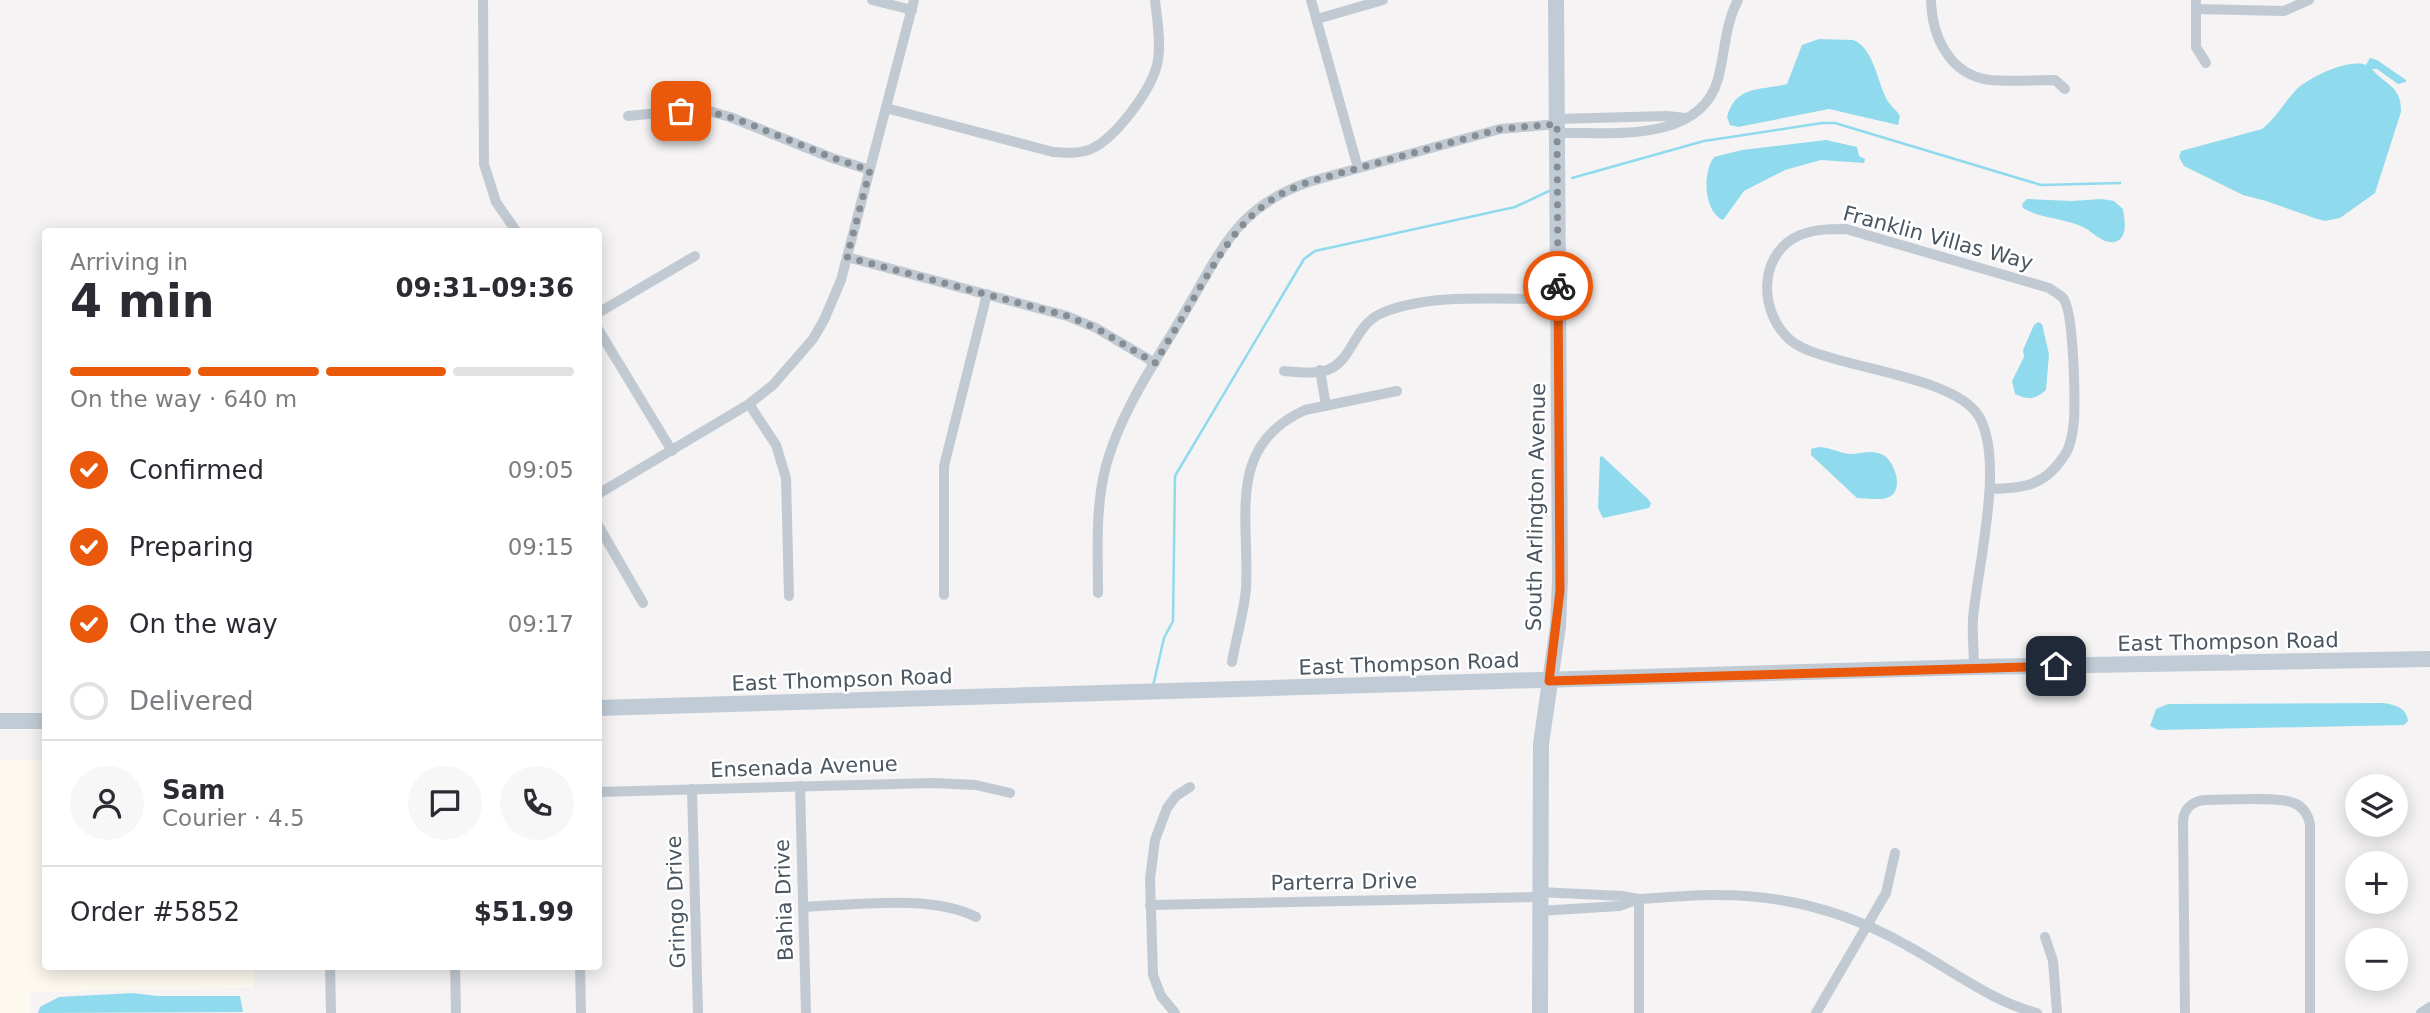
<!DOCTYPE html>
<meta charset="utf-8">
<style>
body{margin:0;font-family:"DejaVu Sans",sans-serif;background:#f7f7f7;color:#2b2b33;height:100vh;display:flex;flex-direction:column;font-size:26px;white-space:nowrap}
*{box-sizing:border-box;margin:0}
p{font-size:23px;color:#7c7c81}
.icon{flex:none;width:38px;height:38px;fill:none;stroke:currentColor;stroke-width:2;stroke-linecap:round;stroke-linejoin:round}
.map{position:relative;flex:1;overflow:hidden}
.side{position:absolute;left:42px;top:228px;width:560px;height:742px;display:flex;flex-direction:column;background:#fff;border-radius:7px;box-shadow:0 4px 18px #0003}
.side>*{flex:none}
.controls{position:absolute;left:2345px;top:774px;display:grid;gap:14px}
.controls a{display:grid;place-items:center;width:63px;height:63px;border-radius:50%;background:#fff;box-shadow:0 4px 18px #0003;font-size:35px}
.pin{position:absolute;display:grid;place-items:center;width:60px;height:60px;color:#fff;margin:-30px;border-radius:14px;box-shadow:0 4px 10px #0006}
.courier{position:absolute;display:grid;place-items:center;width:70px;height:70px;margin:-35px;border:5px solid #ea580c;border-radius:50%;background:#fff;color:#222;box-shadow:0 2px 9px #0007}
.headline em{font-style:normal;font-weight:600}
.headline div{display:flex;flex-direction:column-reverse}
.headline{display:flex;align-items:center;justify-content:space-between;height:119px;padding:0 28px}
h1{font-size:46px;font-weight:600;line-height:52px}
.bar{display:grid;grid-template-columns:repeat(4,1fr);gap:10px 7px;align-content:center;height:84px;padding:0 28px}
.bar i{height:9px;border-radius:5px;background:#e1e1e2}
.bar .selected{background:#ea580c}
.bar p{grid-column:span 4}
.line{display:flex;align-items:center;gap:18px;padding:0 28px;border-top:2px solid #e1e1e2}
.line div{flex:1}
.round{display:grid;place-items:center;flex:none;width:74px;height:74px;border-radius:37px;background:#f7f7f7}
ol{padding:0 28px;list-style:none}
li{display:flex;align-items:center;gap:21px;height:77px}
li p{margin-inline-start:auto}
li .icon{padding:7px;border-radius:50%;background:#ea580c;color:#fff;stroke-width:4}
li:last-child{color:#7c7c81}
li i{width:38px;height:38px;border:4px solid #e1e1e2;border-radius:50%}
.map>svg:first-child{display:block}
.commercial{fill:#fdf9ef}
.water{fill:#90daee}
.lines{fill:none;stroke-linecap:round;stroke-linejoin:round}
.stream{stroke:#90daee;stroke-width:2.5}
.street{stroke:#c1cad2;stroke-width:10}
.secondary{stroke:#c1cbd6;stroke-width:16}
.done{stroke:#868d94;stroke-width:7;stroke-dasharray:0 12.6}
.route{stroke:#ea580c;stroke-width:9}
.labels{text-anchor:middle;stroke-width:5;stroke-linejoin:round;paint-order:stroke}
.street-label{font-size:21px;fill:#4a5661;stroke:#fff}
</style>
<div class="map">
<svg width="2430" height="1013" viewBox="0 0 2430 1013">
<rect width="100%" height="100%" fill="#f5f3f3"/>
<polygon class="commercial" points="0,760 45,760 46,966 254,966 254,988 30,992 30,1013 0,1013"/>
<g class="water">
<path d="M1819,39L1853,40C1875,48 1877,85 1889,103C1893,108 1897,111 1900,116L1898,125L1829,109L1738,127L1730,125L1727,117C1736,85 1759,91 1787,84L1802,45Z"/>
<path d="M2370,58L2377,60L2406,80V82L2398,84L2377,69H2372C2385,85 2402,86 2401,112L2375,193L2340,218L2325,221L2317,219L2266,201L2243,195L2184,166L2179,157L2181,151L2262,129C2276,118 2283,104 2295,91C2307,78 2349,58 2366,65Z"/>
<path d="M1826,140L1857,147L1859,156L1865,159L1864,163L1821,160L1785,170L1744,191L1723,220C1704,212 1702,173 1714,157L1742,150Z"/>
<path d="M2027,199L2072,201L2102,199L2114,201L2123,209C2124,218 2128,233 2119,240C2107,248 2094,233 2085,228C2066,218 2041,219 2023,208L2022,204Z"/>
<path d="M2038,322L2042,324L2049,354L2046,390C2035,400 2027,400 2015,394L2012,381L2024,357L2023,350L2034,325Z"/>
<path d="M1819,447C1829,447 1839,453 1850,454C1861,454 1872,449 1883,455C1894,460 1905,490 1889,497C1881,501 1866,498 1857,498L1811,455V449Z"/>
<polygon points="1602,456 1648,499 1651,503 1649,508 1603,518 1598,508 1600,457"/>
<path d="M2384,703C2395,705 2406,707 2408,721L2404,725L2158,730L2150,726L2156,709L2168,704Z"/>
<polygon points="133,993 157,996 240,996 243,1012 38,1013 40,1007 59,997"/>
</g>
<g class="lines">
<g class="stream">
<polyline points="1572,178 1704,141 1822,123 1835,123 2041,185 2120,183"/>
<polyline points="1153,686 1164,638 1173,621 1175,476 1304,259 1315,251 1515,207 1549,191"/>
</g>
<g class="street">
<polyline points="483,0 484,164 496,202 516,231"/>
<polyline points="872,0 912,10"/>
<polyline points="1311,0 1358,168"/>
<path d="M1931,0C1932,36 1949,75 1990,80C2011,82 2034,80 2055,80L2065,89"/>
<polyline points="2196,0 2196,47 2206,63"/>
<polyline points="2196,9 2284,11 2309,0"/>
<polyline points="1317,19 1383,0"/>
<path d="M886,108L1053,152C1066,153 1079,154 1091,149C1116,138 1154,87 1158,60C1161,41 1157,19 1155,0"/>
<polyline points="628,116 690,110 709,111 730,117 832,158 870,170"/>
<polyline points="1557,119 1667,116 1685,118"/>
<path d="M1557,133C1610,132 1700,144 1718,79C1725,53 1725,24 1738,0"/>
<polyline points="847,257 1067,316 1096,328 1155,363"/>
<polyline points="598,313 695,256"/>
<polyline points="598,329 672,451"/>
<polyline points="1320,370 1326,406"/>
<path d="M1284,371C1298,372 1319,375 1332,368C1354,355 1355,325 1382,313C1430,292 1506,300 1559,299"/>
<polyline points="749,404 776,445 786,478 789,596"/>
<polyline points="598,494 749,404 773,385 813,339 824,320 841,280 914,0"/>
<polyline points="598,525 643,603"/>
<path d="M1098,593C1098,551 1095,507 1106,466C1121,410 1157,360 1186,310C1204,280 1220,246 1244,221C1263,202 1287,189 1312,181L1500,129L1557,124"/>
<polyline points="944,595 944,466 987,294"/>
<path d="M1232,662C1236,638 1244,613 1246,588C1250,519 1225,446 1305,410L1397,391"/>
<path d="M1974,667C1974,651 1972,635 1973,619C1977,568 2006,459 1978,415C1957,382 1869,370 1832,358C1818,354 1800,349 1789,339C1760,312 1758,259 1794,238C1810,229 1829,229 1846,229L2049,288C2053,291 2059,294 2063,298C2074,311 2075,399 2074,420C2073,431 2071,447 2064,456C2044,487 2023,488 1990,489"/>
<polyline points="800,786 806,1013"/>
<polyline points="692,789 698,1013"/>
<polyline points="598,792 933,783 976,785 1010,793"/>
<polyline points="1539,892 1622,896 1639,899 1619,906 1539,911"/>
<polyline points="1150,905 1539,897"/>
<path d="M803,907C853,905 933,894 976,917"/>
<polyline points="2045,937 2053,961 2057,1013"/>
<polyline points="330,966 331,1013"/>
<polyline points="455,966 456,1013"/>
<polyline points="580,966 581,1013"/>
<polyline points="1175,1013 1161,996 1153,975 1150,879 1155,840 1167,808 1176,796 1190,787"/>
<path d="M1639,1013V899C1665,898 1692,894 1718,895C1785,895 1848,912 1906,945C1949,968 1990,1001 2037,1013"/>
<polyline points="1816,1013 1886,893 1895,853"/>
<path d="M2185,1013L2183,821C2184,808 2193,801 2205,800C2226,800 2278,796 2294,803C2304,807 2308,815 2310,824V1013"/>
<polyline points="2421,1013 2430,1007"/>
</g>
<g class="secondary">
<polyline points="598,708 1974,667 2430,659"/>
<polyline points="0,721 46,721"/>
<polyline points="1540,1013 1541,744 1558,626 1560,579 1556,0"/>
</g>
</g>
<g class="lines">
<path class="done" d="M681,111C716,108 746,123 779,136C809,148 838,161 870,170L847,257L1067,316L1096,328L1155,363C1170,338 1185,314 1199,289C1230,238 1252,200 1312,181L1500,129L1557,124L1558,286"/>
<polyline class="route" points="1558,286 1560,591 1549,681 2056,666"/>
</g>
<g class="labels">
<g class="street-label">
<text transform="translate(1938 238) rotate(15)" y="7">Franklin Villas Way</text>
<text transform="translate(1536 507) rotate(-89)" y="7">South Arlington Avenue</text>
<text transform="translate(2228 642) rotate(-1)" y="7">East Thompson Road</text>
<text transform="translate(1409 664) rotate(-2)" y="7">East Thompson Road</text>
<text transform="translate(842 680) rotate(-2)" y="7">East Thompson Road</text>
<text transform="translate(804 767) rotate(-2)" y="7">Ensenada Avenue</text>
<text transform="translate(1344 882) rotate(-1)" y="7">Parterra Drive</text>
<text transform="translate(784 900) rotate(-92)" y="7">Bahia Drive</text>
<text transform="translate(676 902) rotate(-92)" y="7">Gringo Drive</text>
</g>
</g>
</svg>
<div class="controls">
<a><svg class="icon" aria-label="layers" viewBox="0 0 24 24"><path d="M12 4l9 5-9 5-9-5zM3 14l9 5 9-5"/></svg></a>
<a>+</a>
<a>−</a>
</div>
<div class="pin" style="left:681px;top:111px;background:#ea580c"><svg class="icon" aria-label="bag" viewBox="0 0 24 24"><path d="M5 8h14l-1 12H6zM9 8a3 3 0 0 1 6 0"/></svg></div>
<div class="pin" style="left:2056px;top:666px;background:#1f2937"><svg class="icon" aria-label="home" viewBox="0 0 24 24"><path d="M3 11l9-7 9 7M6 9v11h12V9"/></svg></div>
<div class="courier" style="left:1558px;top:286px"><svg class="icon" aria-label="bike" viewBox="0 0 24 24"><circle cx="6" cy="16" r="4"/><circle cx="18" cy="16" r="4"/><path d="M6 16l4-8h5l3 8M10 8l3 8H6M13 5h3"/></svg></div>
<section class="side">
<div class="headline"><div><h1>4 min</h1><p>Arriving in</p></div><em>09:31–09:36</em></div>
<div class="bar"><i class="selected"></i><i class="selected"></i><i class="selected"></i><i></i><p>On the way · 640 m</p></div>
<ol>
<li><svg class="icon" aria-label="check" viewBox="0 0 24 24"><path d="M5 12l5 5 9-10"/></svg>Confirmed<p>09:05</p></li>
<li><svg class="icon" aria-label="check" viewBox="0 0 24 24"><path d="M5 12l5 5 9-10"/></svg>Preparing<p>09:15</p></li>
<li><svg class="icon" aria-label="check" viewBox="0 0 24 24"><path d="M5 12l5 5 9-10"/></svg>On the way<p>09:17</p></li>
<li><i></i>Delivered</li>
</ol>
<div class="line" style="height:126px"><a class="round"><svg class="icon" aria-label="person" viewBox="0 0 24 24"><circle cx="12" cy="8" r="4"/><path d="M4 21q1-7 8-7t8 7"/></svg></a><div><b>Sam</b><p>Courier · 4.5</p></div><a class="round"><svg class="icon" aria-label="chat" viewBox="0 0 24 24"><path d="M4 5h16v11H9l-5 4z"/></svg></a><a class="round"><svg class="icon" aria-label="phone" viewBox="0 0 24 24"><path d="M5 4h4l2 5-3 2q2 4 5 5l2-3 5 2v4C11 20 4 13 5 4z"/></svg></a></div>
<div class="line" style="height:91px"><div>Order #5852</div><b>$51.99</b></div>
</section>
</div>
